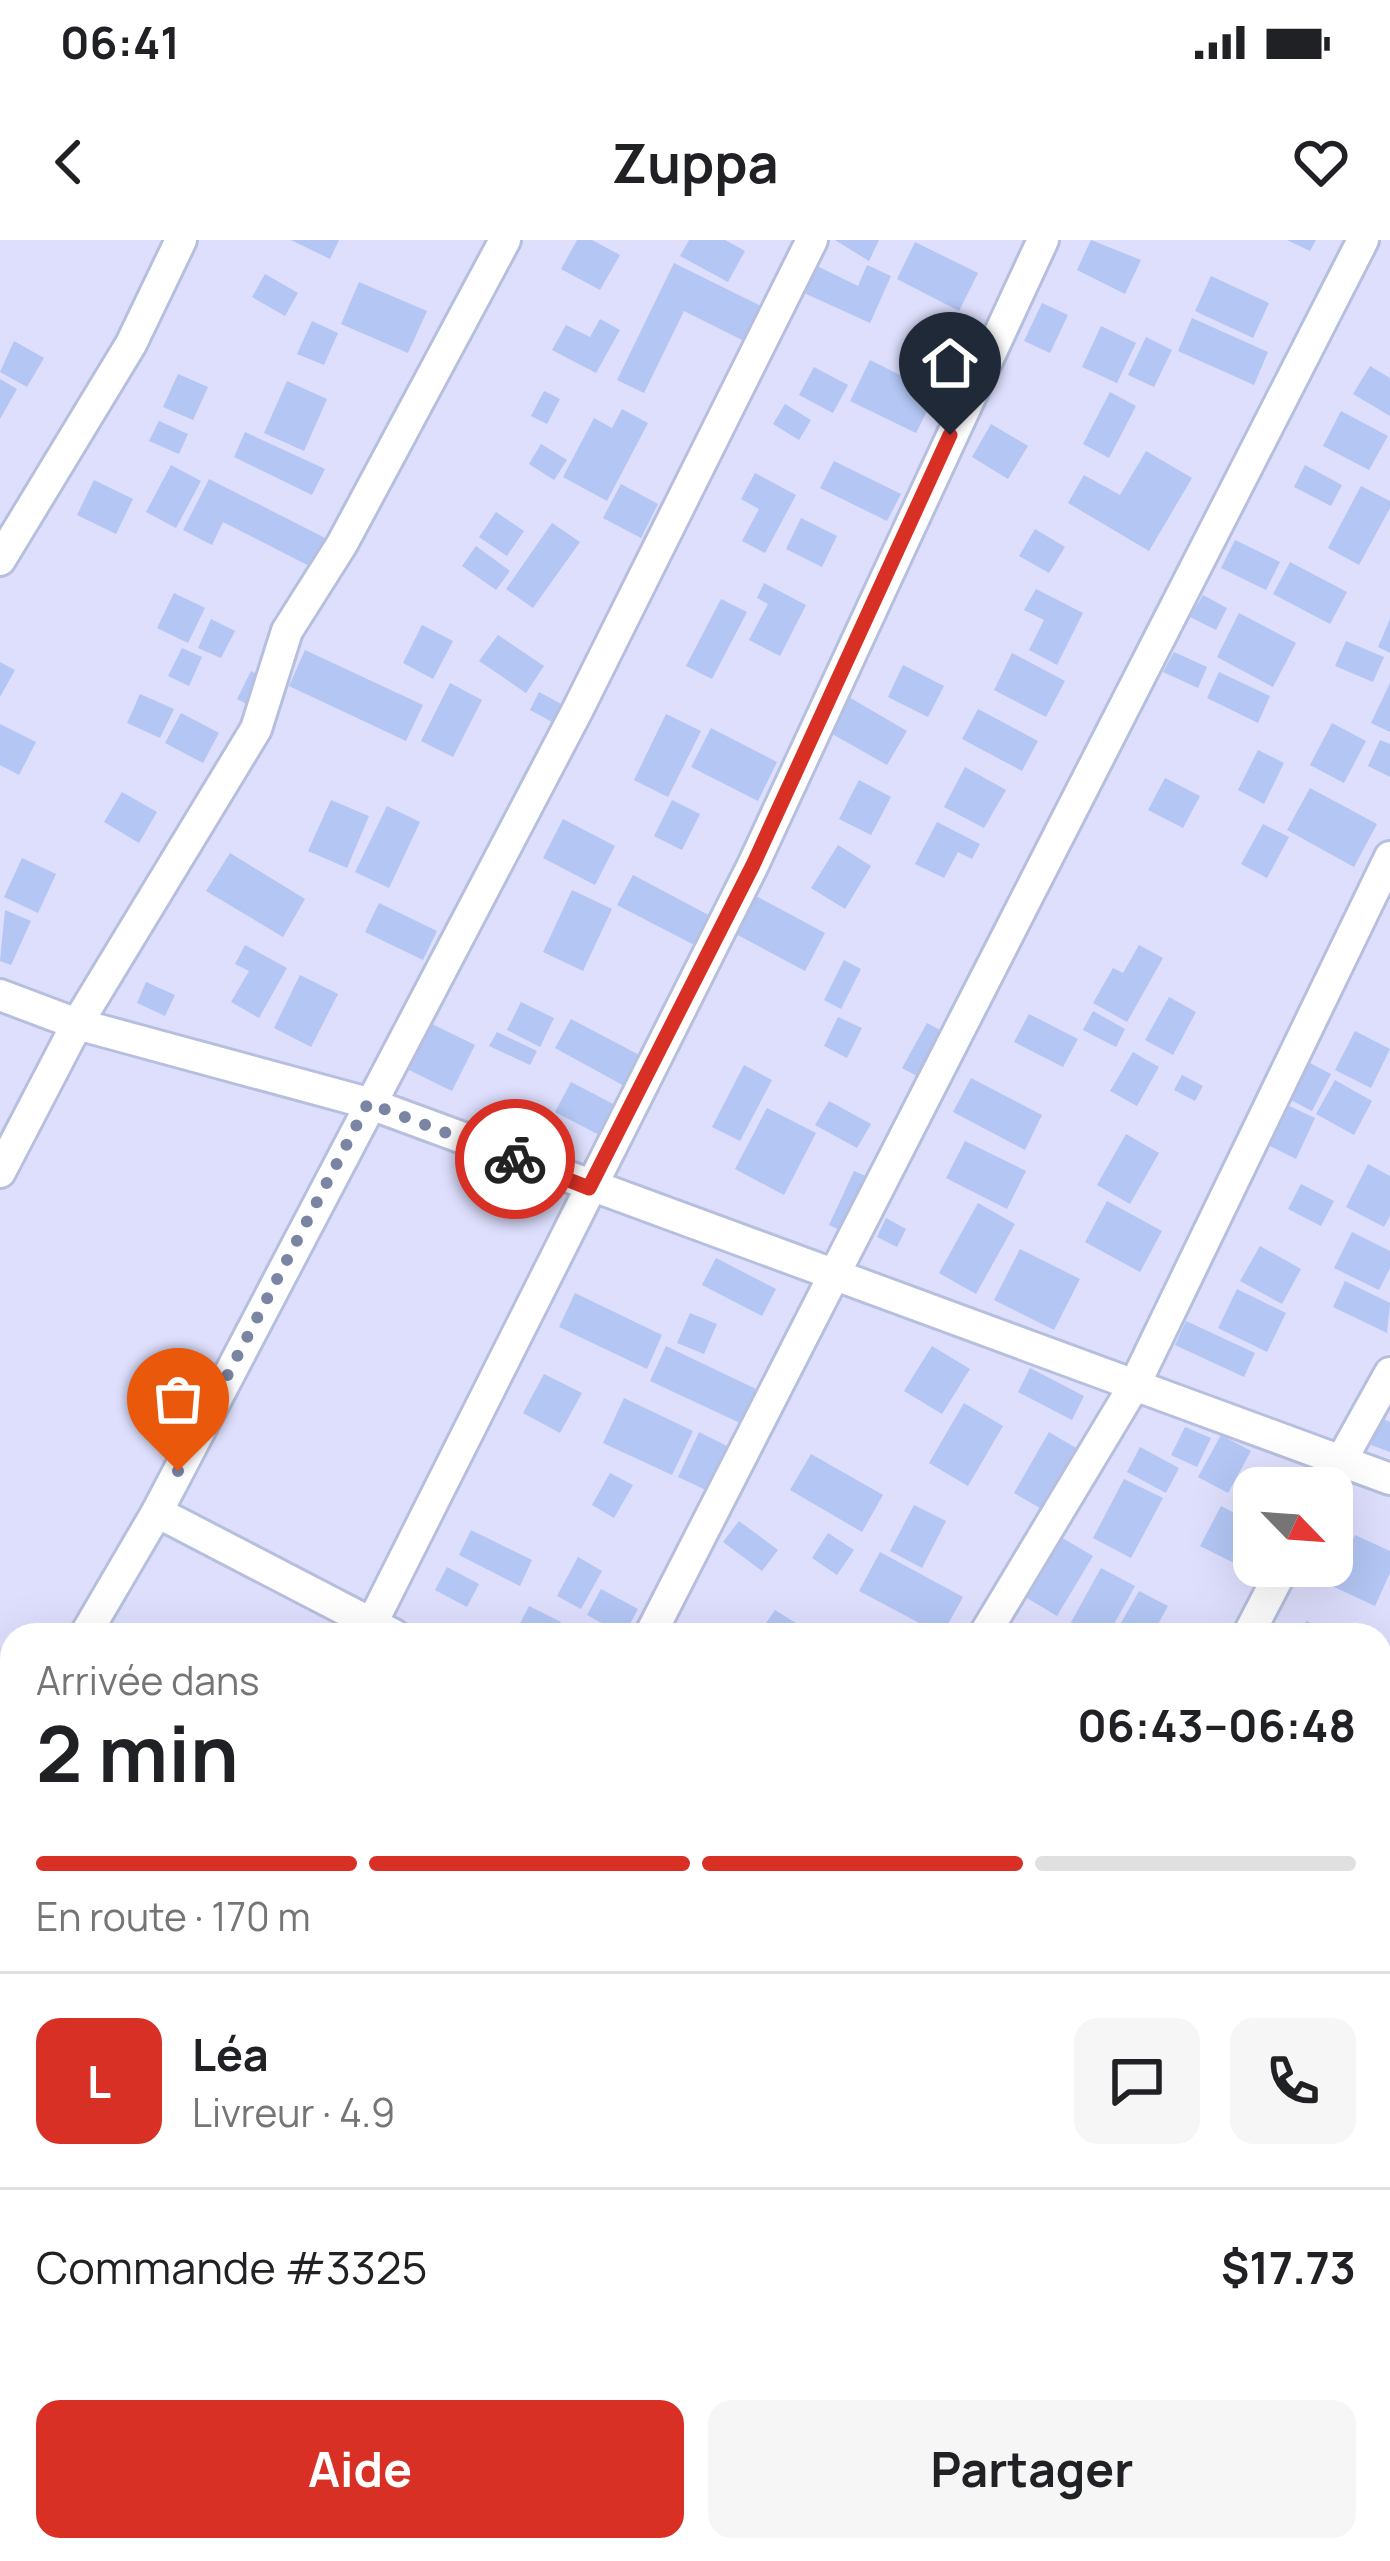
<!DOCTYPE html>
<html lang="fr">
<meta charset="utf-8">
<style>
body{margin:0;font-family:Manrope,sans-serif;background:#f6f6f6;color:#202124;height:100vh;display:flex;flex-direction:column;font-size:45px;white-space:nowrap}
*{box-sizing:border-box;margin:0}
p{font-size:39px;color:#757577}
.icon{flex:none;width:66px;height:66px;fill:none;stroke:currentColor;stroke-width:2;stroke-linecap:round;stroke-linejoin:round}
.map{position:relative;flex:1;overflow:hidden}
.side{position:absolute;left:0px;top:1383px;width:1392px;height:939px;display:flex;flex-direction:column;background:#fff;border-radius:36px 36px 0 0;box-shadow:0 12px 48px #0002}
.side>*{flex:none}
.needle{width:78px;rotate:115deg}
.tools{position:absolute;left:1233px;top:1227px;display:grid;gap:24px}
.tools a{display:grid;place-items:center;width:120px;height:120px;border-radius:24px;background:#fff;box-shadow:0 12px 48px #0002;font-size:60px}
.pin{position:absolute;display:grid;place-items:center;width:102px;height:102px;color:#fff;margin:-123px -51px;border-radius:50% 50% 50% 0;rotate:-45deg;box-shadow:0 0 12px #0007}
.pin .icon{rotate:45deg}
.courier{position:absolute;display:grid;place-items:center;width:120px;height:120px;margin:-60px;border:9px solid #d93025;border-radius:50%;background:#fff;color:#222;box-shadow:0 3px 15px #0007}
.headline em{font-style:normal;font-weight:700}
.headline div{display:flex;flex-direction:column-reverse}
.headline{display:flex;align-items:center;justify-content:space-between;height:204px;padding:0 36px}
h1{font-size:78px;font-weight:700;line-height:90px}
.bar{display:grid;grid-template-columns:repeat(4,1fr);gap:18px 12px;align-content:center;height:144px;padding:0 36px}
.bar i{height:15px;border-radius:9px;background:#e0e0e0}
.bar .on{background:#d93025}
.bar p{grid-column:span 4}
.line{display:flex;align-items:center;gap:30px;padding:0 36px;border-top:3px solid #e0e0e0}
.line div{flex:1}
.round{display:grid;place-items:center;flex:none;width:126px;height:126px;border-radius:24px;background:#f6f6f6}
.primary-button{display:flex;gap:24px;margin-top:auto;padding:24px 36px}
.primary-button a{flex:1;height:138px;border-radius:24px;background:#d93025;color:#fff;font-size:48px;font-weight:700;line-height:138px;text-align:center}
.primary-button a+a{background:#f6f6f6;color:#202124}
.status{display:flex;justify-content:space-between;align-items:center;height:84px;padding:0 60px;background:#fff;direction:ltr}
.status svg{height:33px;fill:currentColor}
header{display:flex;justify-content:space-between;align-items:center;height:156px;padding:0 36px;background:#fff;font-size:54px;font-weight:700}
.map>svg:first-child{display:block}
.building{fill:#b3c6f4}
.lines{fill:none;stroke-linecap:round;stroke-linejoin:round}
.minor-casing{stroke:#b7bfde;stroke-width:36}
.minor{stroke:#fff;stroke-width:30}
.done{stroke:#7a85a4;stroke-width:12;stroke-dasharray:0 21.6}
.route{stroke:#d93025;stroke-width:15}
</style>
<div class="status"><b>06:41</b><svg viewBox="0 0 49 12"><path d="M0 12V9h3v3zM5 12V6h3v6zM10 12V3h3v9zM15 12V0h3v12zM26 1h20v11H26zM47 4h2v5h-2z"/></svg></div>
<header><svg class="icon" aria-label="back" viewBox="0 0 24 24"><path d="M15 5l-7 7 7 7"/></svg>Zuppa<svg class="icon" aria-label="heart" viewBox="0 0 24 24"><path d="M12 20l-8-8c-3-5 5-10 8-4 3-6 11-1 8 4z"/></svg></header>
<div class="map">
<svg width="1390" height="2321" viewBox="0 0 1390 2321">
<rect width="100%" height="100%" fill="#dddffd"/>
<g class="building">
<polygon points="291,0 339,0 330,19"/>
<polygon points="577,0 592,0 620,15 600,50 561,29"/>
<polygon points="689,0 725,0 745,11 728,42 680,16"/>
<polygon points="835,0 879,0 869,21"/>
<polygon points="1091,0 1141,20 1125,54 1077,30"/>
<polygon points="1287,0 1316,0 1310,11"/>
<polygon points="915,2 978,33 959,71 897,39"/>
<polygon points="674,23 767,69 750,104 684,71 644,153 617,140"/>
<polygon points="867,25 891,36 870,83 804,53 817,26 858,46"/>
<polygon points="265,34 298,53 285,76 252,57"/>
<polygon points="1211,36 1269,63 1253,98 1195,71"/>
<polygon points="359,42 427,71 408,113 341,84"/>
<polygon points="1042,63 1068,75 1050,113 1024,101"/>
<polygon points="1192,78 1268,112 1254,145 1178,111"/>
<polygon points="600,79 620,90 596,133 552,110 566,85 590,97"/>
<polygon points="312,81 338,93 324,125 297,114"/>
<polygon points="1101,86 1136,103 1117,143 1082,127"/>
<polygon points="1146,97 1172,110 1154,147 1128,135"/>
<polygon points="14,101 44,118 27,147 0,132"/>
<polygon points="870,120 936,153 916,193 850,161"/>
<polygon points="1370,126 1390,138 1390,176 1353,154"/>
<polygon points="814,127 848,145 833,173 799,155"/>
<polygon points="178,134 208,147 193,180 163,167"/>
<polygon points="0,139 17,149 0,179"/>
<polygon points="287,141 327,159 304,211 264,193"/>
<polygon points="544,151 560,159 547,184 531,176"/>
<polygon points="1110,152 1136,166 1109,218 1083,204"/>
<polygon points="785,164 811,180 799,200 773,184"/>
<polygon points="622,169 648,183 607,261 563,237 594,178 612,188"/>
<polygon points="1341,171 1388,196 1369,230 1323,206"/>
<polygon points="159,181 188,194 179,214 149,201"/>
<polygon points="991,184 1028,206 1008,239 972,217"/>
<polygon points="245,192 325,229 312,255 234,217"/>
<polygon points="541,204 567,220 554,240 529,224"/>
<polygon points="1146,211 1192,238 1149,311 1068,263 1084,235 1120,255"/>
<polygon points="834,221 901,254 887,281 820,248"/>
<polygon points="171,225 201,241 176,288 146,272"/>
<polygon points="1305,225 1342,245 1331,266 1294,247"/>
<polygon points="755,233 796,255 765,313 742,301 759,269 741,259"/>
<polygon points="209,239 331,301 317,330 223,282 212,305 183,290"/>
<polygon points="94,240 133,259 116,294 77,275"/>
<polygon points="621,244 658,264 641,298 603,278"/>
<polygon points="1361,246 1390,261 1390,268 1359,325 1328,308"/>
<polygon points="496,272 524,291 507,316 479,297"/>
<polygon points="801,278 837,296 822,327 786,309"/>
<polygon points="552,283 580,302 533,368 506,349"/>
<polygon points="1035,289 1065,307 1049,333 1019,316"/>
<polygon points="1235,300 1280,322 1266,350 1221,328"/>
<polygon points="476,306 510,331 496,350 462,326"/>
<polygon points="1290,322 1347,352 1330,384 1273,354"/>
<polygon points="764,343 806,365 780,416 749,400 768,364 757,358"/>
<polygon points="1036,349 1083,373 1057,425 1029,410 1044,380 1024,370"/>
<polygon points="174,353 205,368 188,403 157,388"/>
<polygon points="1203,355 1227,368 1216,390 1190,377"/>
<polygon points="721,359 747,372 712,439 686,426"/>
<polygon points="1239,373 1296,403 1273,447 1217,417"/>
<polygon points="211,379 235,391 221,418 198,408"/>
<polygon points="1390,379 1390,413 1378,407"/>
<polygon points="422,385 453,401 433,439 403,423"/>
<polygon points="498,395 544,426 526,453 479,421"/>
<polygon points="1346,401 1384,417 1373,442 1335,426"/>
<polygon points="182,408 202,417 189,446 168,436"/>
<polygon points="305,410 423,465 406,501 289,446"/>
<polygon points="1174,412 1207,427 1198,448 1163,432"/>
<polygon points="1012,413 1065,441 1046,477 994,450"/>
<polygon points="0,422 15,430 0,457"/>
<polygon points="903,425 944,446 928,477 888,457"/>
<polygon points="251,431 267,439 253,467 237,459"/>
<polygon points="1219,432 1270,456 1258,483 1207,458"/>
<polygon points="450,443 482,460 453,517 421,501"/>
<polygon points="1390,443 1390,492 1371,483"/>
<polygon points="539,452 563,465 554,483 530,470"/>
<polygon points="140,454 174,469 160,498 127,483"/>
<polygon points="847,456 907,491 887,525 827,491"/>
<polygon points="978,469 1038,501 1022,531 962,499"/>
<polygon points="181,473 219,493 203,523 165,503"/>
<polygon points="666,474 701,491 668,557 634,540"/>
<polygon points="1332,483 1366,501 1344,543 1310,525"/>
<polygon points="0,484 36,502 19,535 0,525"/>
<polygon points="711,488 777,522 758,561 691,527"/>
<polygon points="1380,500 1390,504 1390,537 1368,526"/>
<polygon points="1258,510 1284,523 1264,564 1238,550"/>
<polygon points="965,527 1006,550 984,588 944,567"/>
<polygon points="1165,538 1200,556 1183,588 1148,570"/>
<polygon points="859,540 891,557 871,595 839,579"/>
<polygon points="1310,548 1377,584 1354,627 1287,590"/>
<polygon points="122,552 157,572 139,603 104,582"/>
<polygon points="331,560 369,576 347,628 308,611"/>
<polygon points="672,560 700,574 682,610 654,596"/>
<polygon points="387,566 420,582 389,648 355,632"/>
<polygon points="563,579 615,606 595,645 543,618"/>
<polygon points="937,582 980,604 972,619 958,612 944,638 915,624"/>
<polygon points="1263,584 1289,597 1267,638 1241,624"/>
<polygon points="838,605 871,626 845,669 811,648"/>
<polygon points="230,613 305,659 283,697 206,651"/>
<polygon points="22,618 56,634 38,673 4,657"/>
<polygon points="633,635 718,680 702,709 617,665"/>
<polygon points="572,650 612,669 583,731 543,712"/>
<polygon points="754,655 825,693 805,731 734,693"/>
<polygon points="379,663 437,691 423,720 365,692"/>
<polygon points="5,670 31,681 11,725 0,721"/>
<polygon points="245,705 287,728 259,778 231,762 249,731 235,724"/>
<polygon points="1139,705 1163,718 1127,782 1093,763 1113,728 1123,733"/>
<polygon points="844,720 861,729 841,769 824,760"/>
<polygon points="300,735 338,754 311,807 274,788"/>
<polygon points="146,742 175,755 165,776 137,763"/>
<polygon points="1169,757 1196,772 1173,815 1145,800"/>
<polygon points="521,762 554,778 540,807 507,790"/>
<polygon points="1093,771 1125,789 1116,807 1083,790"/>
<polygon points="1029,774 1078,799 1063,827 1014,802"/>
<polygon points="838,777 862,788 847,818 824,806"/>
<polygon points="571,779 645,818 628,848 555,808"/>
<polygon points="927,783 944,792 919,837 902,828"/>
<polygon points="432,784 475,805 452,851 409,830"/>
<polygon points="1355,791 1390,809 1371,848 1335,830"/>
<polygon points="497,792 537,811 530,825 489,806"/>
<polygon points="1133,812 1159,827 1137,866 1110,851"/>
<polygon points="1306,821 1331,834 1312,871 1287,858"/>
<polygon points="744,825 772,840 740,901 712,887"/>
<polygon points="1182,835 1203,846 1195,861 1174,850"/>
<polygon points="971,838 1042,875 1025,910 953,872"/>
<polygon points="1335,840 1372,861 1354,895 1316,874"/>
<polygon points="571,842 617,866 601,896 555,872"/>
<polygon points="829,861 871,884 857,908 815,885"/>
<polygon points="1287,865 1315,878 1296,919 1268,905"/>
<polygon points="767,868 816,893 784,955 735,929"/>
<polygon points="1126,894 1159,913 1130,964 1097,945"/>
<polygon points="965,901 1026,931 1007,969 946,938"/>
<polygon points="1368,924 1390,936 1390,976 1384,987 1346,967"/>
<polygon points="854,931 875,940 850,995 829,985"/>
<polygon points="1301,944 1334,961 1321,986 1288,969"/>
<polygon points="1107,961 1162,991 1140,1032 1085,1002"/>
<polygon points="978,963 1015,984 976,1054 939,1033"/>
<polygon points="886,978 906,989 897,1007 877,997"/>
<polygon points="1352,992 1390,1011 1390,1028 1379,1050 1334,1028"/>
<polygon points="1260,1006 1301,1029 1282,1064 1240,1041"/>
<polygon points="1020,1009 1080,1039 1054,1090 994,1060"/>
<polygon points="716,1018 776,1049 762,1076 702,1045"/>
<polygon points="1345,1041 1390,1063 1387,1093 1333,1067"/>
<polygon points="1237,1049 1286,1073 1267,1112 1218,1088"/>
<polygon points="575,1053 662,1095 647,1129 559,1087"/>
<polygon points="690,1073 717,1084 704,1114 677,1103"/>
<polygon points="1186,1081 1255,1113 1244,1137 1175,1105"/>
<polygon points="666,1106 756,1149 740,1183 650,1141"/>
<polygon points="932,1106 970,1129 942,1174 904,1151"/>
<polygon points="1030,1128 1084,1156 1072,1180 1018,1152"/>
<polygon points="544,1134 582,1153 560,1193 523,1173"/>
<polygon points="624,1158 693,1191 672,1235 603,1203"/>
<polygon points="964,1163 1003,1186 968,1246 929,1223"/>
<polygon points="1381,1178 1390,1182 1390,1212 1371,1205"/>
<polygon points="1185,1187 1211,1198 1197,1227 1171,1215"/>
<polygon points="699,1192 729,1207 708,1251 678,1237"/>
<polygon points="1049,1192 1076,1208 1040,1268 1014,1253"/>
<polygon points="1221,1195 1251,1211 1228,1253 1198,1237"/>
<polygon points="1140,1207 1179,1228 1166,1253 1127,1232"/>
<polygon points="811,1214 883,1255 862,1292 790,1250"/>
<polygon points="610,1233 633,1245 614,1278 592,1265"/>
<polygon points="1124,1239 1163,1258 1131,1318 1093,1298"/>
<polygon points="914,1265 946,1281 922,1328 890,1311"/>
<polygon points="1221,1266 1254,1283 1238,1325 1200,1306"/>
<polygon points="739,1281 778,1310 762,1331 723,1302"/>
<polygon points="471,1290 532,1320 520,1346 459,1315"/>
<polygon points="1052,1292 1093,1316 1057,1376 1017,1352"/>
<polygon points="828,1293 854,1310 837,1335 812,1318"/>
<polygon points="1355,1295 1390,1311 1390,1333 1375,1366 1332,1346"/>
<polygon points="880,1312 963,1357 942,1395 859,1351"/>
<polygon points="578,1317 602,1331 581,1369 557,1356"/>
<polygon points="447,1327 479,1344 467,1367 435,1350"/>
<polygon points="1101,1328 1135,1346 1108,1395 1086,1395 1069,1386"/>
<polygon points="601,1349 638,1369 624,1395 587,1375"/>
<polygon points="1139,1351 1168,1366 1152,1395 1126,1395 1117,1390"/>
<polygon points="529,1366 561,1382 554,1395 514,1395"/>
<polygon points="775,1370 799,1385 792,1395 758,1395"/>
<polygon points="1306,1381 1342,1394 1342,1395 1301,1395"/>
<polygon points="1380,1504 1390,1508 1384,1544 1380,1543"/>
<polygon points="1380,1581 1390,1583 1382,1618 1380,1618"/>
<polygon points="1388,1604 1390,1604 1390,1649 1380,1647"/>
<polygon points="1380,1886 1390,1890 1390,1914 1380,1910"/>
</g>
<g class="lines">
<defs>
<g id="minor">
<polyline points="0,320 131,104 181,0"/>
<polyline points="0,755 77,784 368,863 1390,1239"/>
<polyline points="0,932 77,784 256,489 287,391 342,304 505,0"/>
<polyline points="1326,1248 1390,1133"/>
<polyline points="157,1272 394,1395"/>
<polyline points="85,1395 157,1272 577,471 812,0"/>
<polyline points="366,1395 753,625 1043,0"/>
<path d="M650,1395C891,932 1122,463 1363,0"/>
<polyline points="984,1395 1135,1144 1390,617"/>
<polyline points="1248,1395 1284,1326"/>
<polyline points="0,1548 12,1526"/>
<polyline points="1380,1822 1390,1805"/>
<polyline points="1380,1939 1390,1944"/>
<polyline points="0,2167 12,2141"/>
<polyline points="205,2321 210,2310"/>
<polyline points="464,2321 470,2310"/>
<polyline points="752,2321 758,2310"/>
<polyline points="1084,2321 1090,2310"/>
</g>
</defs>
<use href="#minor" class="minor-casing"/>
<use href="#minor" class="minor"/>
</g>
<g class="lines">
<polyline class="done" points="178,1231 368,863 515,919"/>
<polyline class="route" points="515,919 589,948 753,625 950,195"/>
</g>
</svg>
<div class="tools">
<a><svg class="needle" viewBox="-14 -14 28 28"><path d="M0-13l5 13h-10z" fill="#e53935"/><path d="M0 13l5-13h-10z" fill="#757577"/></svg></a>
</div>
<div class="pin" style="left:178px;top:1231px;background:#ea580c"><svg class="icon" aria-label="bag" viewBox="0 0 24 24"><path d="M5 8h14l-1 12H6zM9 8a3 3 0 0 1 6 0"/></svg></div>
<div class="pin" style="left:950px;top:195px;background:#1f2937"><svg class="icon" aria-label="home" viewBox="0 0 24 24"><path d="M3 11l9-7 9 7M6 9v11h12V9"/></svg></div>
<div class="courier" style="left:515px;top:919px"><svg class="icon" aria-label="bike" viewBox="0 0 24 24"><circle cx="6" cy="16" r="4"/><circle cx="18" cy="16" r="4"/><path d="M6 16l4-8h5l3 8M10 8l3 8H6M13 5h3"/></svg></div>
<section class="side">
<div class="headline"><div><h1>2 min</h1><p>Arrivée dans</p></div><em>06:43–06:48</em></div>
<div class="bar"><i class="on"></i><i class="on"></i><i class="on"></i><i></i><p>En route · 170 m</p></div>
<div class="line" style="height:216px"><b class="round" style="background:#d93025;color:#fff">L</b><div><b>Léa</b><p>Livreur · 4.9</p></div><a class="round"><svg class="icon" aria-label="chat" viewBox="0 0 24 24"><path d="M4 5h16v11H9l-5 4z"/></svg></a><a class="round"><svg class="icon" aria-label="phone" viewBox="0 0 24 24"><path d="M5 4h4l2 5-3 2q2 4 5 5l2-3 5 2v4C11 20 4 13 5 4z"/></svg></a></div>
<div class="line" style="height:156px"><div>Commande #3325</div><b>$17.73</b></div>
<div class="primary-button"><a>Aide</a><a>Partager</a></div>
</section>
</div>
